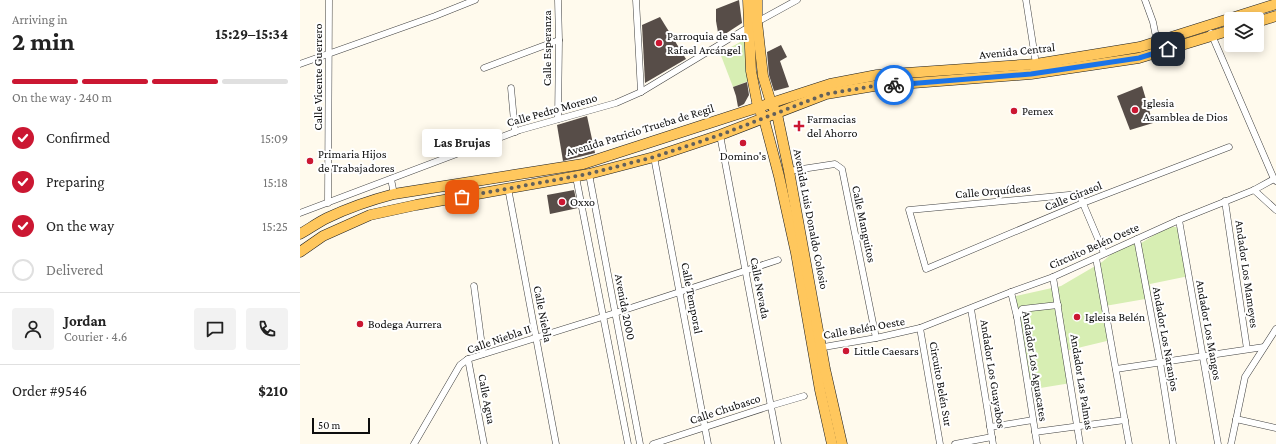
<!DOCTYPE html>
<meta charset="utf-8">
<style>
body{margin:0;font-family:"Crimson Pro",serif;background:#f2f2f2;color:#222;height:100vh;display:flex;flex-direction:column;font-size:15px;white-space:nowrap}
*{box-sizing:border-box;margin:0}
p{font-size:13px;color:#767676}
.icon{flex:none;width:22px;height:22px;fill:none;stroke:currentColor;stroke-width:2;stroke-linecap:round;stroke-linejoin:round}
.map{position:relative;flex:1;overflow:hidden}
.side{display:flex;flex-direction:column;background:#fff;width:300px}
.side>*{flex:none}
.fabs{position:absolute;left:924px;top:12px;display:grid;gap:8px}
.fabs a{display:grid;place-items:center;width:40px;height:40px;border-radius:4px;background:#fff;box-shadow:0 2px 10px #0003;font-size:20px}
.scale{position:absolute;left:12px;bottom:10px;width:58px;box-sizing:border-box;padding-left:4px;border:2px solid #0d0d0d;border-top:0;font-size:11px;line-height:14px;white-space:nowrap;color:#0d0d0d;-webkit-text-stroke:3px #fff;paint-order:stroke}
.pin{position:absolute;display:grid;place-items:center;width:34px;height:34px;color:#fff;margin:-17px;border-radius:8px;box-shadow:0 2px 6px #0006}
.courier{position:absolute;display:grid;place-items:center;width:40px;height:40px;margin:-20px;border:3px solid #1a73e8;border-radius:50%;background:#fff;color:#222;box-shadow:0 1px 5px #0007}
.bubble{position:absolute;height:28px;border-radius:4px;background:#fff;box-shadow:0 2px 10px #0003;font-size:13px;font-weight:700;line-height:28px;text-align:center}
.summary em{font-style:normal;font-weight:700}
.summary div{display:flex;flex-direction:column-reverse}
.summary{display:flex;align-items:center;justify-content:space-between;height:68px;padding:0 12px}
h1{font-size:26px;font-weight:700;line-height:30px}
.bar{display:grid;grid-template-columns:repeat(4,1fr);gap:6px 4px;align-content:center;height:48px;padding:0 12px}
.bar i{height:5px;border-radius:3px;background:#e0e0e0}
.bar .active{background:#cb1732}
.bar p{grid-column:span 4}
.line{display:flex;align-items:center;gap:10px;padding:0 12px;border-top:1px solid #e0e0e0}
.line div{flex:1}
.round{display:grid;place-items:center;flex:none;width:42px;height:42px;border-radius:4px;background:#f2f2f2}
ol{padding:0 12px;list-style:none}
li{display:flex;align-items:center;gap:12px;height:44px}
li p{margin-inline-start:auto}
li .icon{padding:4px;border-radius:50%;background:#cb1732;color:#fff;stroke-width:4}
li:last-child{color:#767676}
li i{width:22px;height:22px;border:2px solid #e0e0e0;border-radius:50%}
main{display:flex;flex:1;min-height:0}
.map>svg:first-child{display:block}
.green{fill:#d7eeb3}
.building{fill:#574d48}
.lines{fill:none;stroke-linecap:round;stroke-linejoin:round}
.street-casing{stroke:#404040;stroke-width:7}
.primary-casing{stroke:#1e1e1e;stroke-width:11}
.street{stroke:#fff;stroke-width:6}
.primary{stroke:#ffc75d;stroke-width:10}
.done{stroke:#62605b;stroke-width:4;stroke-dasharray:0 7.2}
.route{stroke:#1a73e8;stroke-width:5}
.poi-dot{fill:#cb1732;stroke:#fff;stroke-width:1.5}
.labels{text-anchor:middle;stroke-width:4;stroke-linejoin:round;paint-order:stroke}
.poi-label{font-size:12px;fill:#0d0d0d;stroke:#fff;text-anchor:start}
.street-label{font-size:12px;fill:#0d0d0d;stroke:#fff}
</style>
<main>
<section class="side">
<div class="summary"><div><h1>2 min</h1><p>Arriving in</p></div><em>15:29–15:34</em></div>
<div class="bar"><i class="active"></i><i class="active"></i><i class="active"></i><i></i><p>On the way · 240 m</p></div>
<ol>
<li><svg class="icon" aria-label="check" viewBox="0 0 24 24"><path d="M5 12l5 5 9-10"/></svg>Confirmed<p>15:09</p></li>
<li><svg class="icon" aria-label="check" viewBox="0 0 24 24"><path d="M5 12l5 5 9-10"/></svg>Preparing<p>15:18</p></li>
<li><svg class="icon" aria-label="check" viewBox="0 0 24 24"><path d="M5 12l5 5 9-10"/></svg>On the way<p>15:25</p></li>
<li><i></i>Delivered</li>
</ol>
<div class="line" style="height:72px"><a class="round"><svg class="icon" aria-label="person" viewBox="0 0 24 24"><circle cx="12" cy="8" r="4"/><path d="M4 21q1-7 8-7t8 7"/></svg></a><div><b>Jordan</b><p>Courier · 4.6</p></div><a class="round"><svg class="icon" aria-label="chat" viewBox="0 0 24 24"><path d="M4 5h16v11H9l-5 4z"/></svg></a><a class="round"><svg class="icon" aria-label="phone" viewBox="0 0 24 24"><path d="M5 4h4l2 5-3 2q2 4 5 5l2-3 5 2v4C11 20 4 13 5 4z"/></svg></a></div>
<div class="line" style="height:52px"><div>Order #9546</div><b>$210</b></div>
</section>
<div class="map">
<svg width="976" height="444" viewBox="0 0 976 444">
<rect width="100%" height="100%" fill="#fffaed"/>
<g class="green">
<polygon points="444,40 451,80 433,87 420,53"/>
<polygon points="869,226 881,228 889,276 850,284 851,298 805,306 811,340 765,351 771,383 728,390 712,297 761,286 802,262 814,252 832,243 838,245"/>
</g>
<g class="building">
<polygon points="439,0 442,23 419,38 416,21 416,9"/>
<polygon points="360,17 386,59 345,83 342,25"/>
<polygon points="481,45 487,57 480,61 489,87 474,91 469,75 467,52"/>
<polygon points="447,82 449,95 444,104 438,107 436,96 433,87"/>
<polygon points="842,86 853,123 830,130 817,96"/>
<polygon points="287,116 295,153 263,161 257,125"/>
<polygon points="274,190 278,208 250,214 247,195"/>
</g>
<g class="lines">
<defs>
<g id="street">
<polyline points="258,0 259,40 258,119"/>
<polyline points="336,0 341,92"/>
<polyline points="726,0 736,64"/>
<polyline points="845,0 853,22 857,42"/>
<polyline points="911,33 974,179 976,181"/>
<polyline points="0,64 135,16 175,0"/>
<polyline points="184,68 259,40"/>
<polyline points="211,88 215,132"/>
<polyline points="420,135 478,444"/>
<polyline points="354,157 408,444"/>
<polyline points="489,171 535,164 542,169 576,338"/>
<polyline points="289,174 340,444"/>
<polyline points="276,177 328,444"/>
<polyline points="91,179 94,194"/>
<polyline points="208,188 256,444"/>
<polyline points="954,190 976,210"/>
<polyline points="925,201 947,349"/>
<polyline points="28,203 29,0"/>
<polyline points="0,213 220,130 316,103 341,92 457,22 497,0"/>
<polyline points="879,220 918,444"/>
<polyline points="837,239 860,362 873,444"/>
<polyline points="804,253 779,194 609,210 626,269 783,203 929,147"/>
<polyline points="796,258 829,444"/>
<polyline points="753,277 780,444"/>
<polyline points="174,286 183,354"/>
<polyline points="711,292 717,317 737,444"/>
<polyline points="671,309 693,444"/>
<polyline points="717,317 722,309 758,305"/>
<polyline points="620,328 640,444"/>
<polyline points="518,348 576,338 620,328 711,292 753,277 879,220 954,190 974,179"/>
<polyline points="168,359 184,444"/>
<polyline points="816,369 964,347"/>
<polyline points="936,419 976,428"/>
<polyline points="690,427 733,420"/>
<polyline points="735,432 825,420"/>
<polyline points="114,444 160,365 168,359 315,313 478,260"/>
<polyline points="353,444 470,406 504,396"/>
<polyline points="655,444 692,437"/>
<polyline points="931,444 945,377 976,329"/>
</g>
<g id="primary">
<polyline points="448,0 451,71 458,107 464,119 479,176 496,253 520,390 532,444"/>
<polyline points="457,0 457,22 463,76 471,103 477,114 489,171 525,369 542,444"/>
<polyline points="957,22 976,16"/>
<path d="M0,234C9,229 17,223 27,218C48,208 71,200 94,194L283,164L530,84L577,75L736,64L840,47L976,4"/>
<polyline points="0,252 23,236 70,215 116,205 289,174 354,157 420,135 526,94 574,86 731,74 839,58 931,30"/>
</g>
</defs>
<use href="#street" class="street-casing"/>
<use href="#primary" class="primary-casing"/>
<use href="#street" class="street"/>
<use href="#primary" class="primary"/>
</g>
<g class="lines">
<polyline class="done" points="162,197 288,174 354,157 420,135 526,94 574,86 594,85"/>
<polyline class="route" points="594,85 731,74 839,58 868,49"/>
</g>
<g class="poi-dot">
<circle cx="359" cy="43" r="4"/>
<circle cx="835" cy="110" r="4"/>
<circle cx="714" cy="111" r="4"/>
<path d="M497 120h4v4h4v4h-4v4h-4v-4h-4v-4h4z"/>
<circle cx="443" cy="143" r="4"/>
<circle cx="10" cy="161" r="4"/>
<circle cx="262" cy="202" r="4"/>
<circle cx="777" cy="317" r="4"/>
<circle cx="60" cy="324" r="4"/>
<circle cx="546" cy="351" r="4"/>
</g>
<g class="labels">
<g class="poi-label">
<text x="367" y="40">Parroquia de San<tspan x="367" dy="14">Rafael Arcángel</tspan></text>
<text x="843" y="107">Iglesia<tspan x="843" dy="14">Asamblea de Dios</tspan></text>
<text x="722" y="115">Pemex</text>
<text x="507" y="123">Farmacias<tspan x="507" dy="14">del Ahorro</tspan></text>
<text x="18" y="158">Primaria Hijos<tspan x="18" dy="14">de Trabajadores</tspan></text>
<text x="443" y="160" text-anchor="middle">Domino's</text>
<text x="270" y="206">Oxxo</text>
<text x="785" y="321">Igleisa Belén</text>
<text x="68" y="328">Bodega Aurrera</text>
<text x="554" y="355">Little Caesars</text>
</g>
<g class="street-label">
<text transform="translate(247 48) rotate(-90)" y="4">Calle Esperanza</text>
<text transform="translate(717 51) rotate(-6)" y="4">Avenida Central</text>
<text transform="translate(18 77) rotate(-90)" y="4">Calle Vicente Guerrero</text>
<text transform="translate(252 110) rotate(-16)" y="4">Calle Pedro Moreno</text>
<text transform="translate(340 130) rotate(-17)" y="4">Avenida Patricio Trueba de Regil</text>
<text transform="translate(693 191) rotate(-5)" y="4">Calle Orquídeas</text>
<text transform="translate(773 196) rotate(-22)" y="4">Calle Girasol</text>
<text transform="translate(511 219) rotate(79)" y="4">Avenida Luis Donaldo Colosio</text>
<text transform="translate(564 224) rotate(78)" y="4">Calle Manguitos</text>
<text transform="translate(794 246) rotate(-24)" y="4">Circuito Belén Oeste</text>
<text transform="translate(947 274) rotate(82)" y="4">Andador Los Mameyes</text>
<text transform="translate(460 288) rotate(79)" y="4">Calle Nevada</text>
<text transform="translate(392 298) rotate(79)" y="4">Calle Temporal</text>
<text transform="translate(325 307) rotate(79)" y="4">Avenida 2000</text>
<text transform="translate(243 314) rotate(79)" y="4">Calle Niebla</text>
<text transform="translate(564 328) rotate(-10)" y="4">Calle Belén Oeste</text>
<text transform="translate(909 330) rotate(80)" y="4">Andador Los Mangos</text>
<text transform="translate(199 339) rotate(-19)" y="4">Calle Niebla II</text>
<text transform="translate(866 339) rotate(80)" y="4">Andador Los Naranjos</text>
<text transform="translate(735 366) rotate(81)" y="4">Andador Los Aguacates</text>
<text transform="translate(693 374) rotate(81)" y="4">Andador Los Guayabos</text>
<text transform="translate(782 382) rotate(81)" y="4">Andador Las Palmas</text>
<text transform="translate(641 384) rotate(80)" y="4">Circuito Belén Sur</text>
<text transform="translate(187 399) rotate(79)" y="4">Calle Agua</text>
<text transform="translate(425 409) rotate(-18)" y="4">Calle Chubasco</text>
</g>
</g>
</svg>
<div class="fabs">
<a><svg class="icon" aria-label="layers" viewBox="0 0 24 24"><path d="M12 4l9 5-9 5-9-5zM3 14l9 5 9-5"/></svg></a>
</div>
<div class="scale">50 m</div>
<div class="pin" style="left:162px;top:197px;background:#ea580c"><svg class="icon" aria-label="bag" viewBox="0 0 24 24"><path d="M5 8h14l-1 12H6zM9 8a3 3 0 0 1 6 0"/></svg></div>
<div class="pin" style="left:868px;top:49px;background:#1f2937"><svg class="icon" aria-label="home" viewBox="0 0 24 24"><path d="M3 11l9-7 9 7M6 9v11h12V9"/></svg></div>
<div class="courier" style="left:594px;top:85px"><svg class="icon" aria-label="bike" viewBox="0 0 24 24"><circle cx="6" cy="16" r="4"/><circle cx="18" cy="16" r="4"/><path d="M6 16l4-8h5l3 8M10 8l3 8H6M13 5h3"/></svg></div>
<div class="bubble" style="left:122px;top:129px;width:80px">Las Brujas</div>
</div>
</main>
